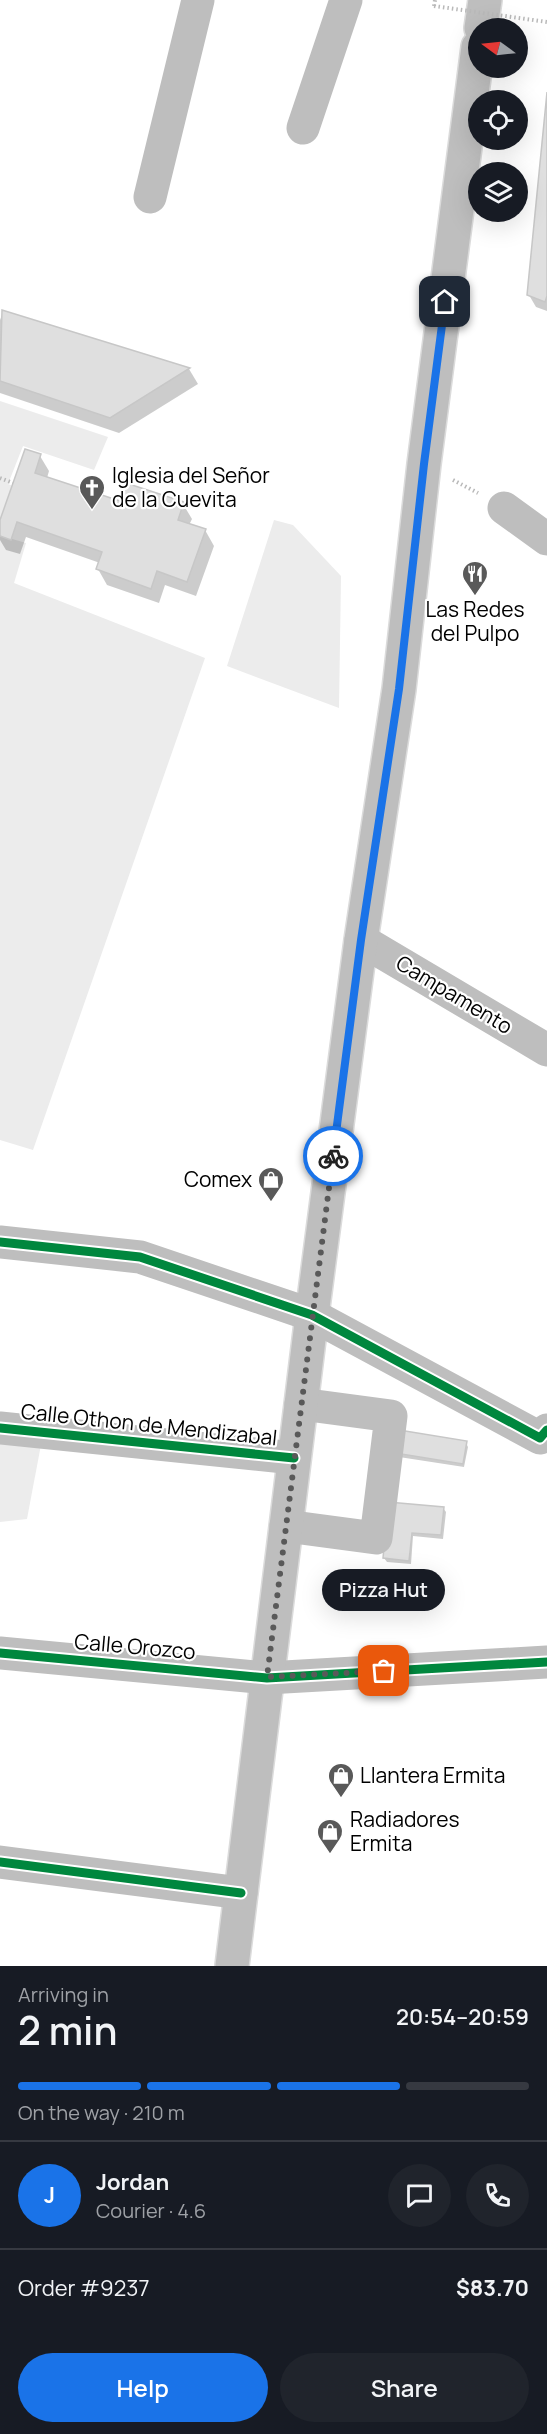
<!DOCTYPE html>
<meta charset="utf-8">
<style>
body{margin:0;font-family:Manrope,sans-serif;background:#20242c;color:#f1f3f6;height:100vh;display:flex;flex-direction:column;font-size:22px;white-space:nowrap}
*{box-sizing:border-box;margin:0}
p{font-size:20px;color:#9ea1a6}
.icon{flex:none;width:33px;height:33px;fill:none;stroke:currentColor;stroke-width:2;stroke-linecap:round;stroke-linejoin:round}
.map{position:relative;height:1966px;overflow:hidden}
.sheet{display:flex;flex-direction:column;background:#171b24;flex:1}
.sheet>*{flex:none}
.needle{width:39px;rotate:285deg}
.tools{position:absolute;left:468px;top:18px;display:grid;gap:12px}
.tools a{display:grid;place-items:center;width:60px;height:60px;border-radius:50%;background:#171b24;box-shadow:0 6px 24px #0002;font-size:30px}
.pin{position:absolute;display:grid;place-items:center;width:51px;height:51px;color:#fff;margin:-26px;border-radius:12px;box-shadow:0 3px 9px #0006}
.courier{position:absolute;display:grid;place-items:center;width:60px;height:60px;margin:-30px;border:4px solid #1a73e8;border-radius:50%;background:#fff;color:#222;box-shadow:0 2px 8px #0007}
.bubble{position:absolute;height:42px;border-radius:21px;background:#171b24;box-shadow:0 6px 24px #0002;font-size:20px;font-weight:600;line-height:42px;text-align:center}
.overview em{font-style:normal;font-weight:600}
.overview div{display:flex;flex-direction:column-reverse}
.overview{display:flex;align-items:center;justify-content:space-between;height:102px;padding:0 18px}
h1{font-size:39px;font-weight:600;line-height:45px}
.bar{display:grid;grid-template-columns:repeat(4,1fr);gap:9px 6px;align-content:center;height:72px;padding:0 18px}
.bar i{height:8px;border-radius:4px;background:#363941}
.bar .active{background:#1a73e8}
.bar p{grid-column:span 4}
.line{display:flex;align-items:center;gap:15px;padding:0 18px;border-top:2px solid #363941}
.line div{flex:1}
.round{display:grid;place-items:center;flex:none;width:63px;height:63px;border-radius:32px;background:#20242c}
.button{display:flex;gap:12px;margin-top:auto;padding:12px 18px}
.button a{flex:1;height:69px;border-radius:36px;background:#1a73e8;color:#fff;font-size:24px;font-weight:600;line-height:69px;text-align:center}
.button a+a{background:#20242c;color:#f1f3f6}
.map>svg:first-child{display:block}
.green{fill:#ececec}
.shadow{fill:#0003}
.building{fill:#dfdfdf;stroke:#c7c7c7;stroke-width:1.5}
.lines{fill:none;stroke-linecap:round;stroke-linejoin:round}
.major-casing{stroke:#dbdbdb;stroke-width:36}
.path{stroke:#b9b9b9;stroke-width:4;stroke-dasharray:1.5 3;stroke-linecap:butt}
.minor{stroke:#bebebe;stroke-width:33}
.major{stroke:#bebebe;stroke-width:33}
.path-bridge{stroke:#b9b9b9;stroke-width:4;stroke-dasharray:1.5 3;stroke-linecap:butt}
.cycleway-casing{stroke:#fff;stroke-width:13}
.cycleway{stroke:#00873e;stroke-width:9}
.done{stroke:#595959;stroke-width:6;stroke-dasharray:0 10.8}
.route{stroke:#1a73e8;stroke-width:8}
.labels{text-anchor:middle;stroke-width:4.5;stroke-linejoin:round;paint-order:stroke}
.poi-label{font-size:21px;fill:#000;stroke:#fff;text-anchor:start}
.street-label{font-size:21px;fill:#000;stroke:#fff}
</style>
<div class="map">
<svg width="547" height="1966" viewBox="0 0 547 1966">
<rect width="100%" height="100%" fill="#fff"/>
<g class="green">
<polygon points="0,401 108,437 94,470 23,446 8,484 24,490 9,538 26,543 14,583 205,658 33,1150 0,1140"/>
<polygon points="274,520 293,525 341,576 339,708 227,666"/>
<polygon points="0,1431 43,1434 27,1519 0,1522"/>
</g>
<g class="shadow">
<polygon points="547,103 547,311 536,307 529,295"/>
<polygon points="3,312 189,369 198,384 119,433 0,393 0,320"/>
<polygon points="40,456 49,471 47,478 121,503 183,504 192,519 189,525 205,530 214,546 196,596 165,585 159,603 107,585 98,569 100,563 26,537 20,554 6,550 0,540 0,525"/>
<polygon points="466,1443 468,1447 464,1467 399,1457 396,1452"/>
<polygon points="390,1503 443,1508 446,1512 443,1539 413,1536 411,1564 387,1562 384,1558"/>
</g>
<g class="building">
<polygon points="547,92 547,296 545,302 527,295"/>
<polygon points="2,310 190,368 110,418 0,381"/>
<polygon points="25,449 41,454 35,473 120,501 126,483 184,502 178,520 206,529 187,582 157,571 151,589 96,569 102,552 17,522 11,540 0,536 0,520"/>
<polygon points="399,1430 467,1441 463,1464 395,1453"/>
<polygon points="388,1502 444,1507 441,1535 412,1533 409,1561 383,1558"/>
</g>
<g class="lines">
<defs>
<g id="major">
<polyline points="481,28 485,0"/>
<polyline points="232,1966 312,1315 361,940 399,689 424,464 478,47"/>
</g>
</defs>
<use href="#major" class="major-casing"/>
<g class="path">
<polyline points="434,6 435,0"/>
<polyline points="0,478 13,483"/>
<polyline points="453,480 478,493"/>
</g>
<g class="minor">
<polyline points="303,128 346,0"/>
<polyline points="150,197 198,0"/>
<polyline points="504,508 547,539"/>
<polyline points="361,940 547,1050"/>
<polyline points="0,1242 140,1257 312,1315 540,1438 547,1430"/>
<polyline points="0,1428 294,1458"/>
<polyline points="286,1526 376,1538 391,1416 301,1404"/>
<polyline points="0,1653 267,1678 547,1662"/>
<polyline points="0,1862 241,1893"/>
</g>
<use href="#major" class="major"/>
<polyline class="path-bridge" points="434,6 547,22"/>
<defs>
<g id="cycleway">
<polyline points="0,1242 140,1257 312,1315 540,1438 547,1430"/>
<polyline points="0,1428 294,1458"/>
<polyline points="0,1653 267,1678 547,1662"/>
<polyline points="0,1862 241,1893"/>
</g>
</defs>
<use href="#cycleway" class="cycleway-casing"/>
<use href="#cycleway" class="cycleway"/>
</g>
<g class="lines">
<polyline class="done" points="333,1156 267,1677 384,1671"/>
<polyline class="route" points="333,1156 361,940 399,689 424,464 445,302"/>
</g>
<defs>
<symbol id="church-pin" viewBox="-11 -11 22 30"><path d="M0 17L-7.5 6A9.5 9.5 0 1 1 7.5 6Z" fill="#595959" stroke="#fff"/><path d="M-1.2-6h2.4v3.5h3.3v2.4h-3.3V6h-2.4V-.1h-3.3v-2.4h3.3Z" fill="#fff"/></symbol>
<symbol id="restaurant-pin" viewBox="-11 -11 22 30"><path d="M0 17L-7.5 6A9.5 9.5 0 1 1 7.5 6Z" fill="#595959" stroke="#fff"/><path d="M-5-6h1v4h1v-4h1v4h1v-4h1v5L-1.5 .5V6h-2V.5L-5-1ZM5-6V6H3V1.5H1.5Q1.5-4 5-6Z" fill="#fff"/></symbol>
<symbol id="shop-pin" viewBox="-11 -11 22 30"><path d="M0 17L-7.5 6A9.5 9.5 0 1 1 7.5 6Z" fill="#595959" stroke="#fff"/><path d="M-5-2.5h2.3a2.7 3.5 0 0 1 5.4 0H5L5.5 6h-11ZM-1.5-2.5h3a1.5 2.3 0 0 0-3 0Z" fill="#fff"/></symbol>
</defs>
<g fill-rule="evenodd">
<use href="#church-pin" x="77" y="473" width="30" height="40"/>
<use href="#restaurant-pin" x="460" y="559" width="30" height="40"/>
<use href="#shop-pin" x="256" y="1165" width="30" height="40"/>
<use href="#shop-pin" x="326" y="1761" width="30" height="40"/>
<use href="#shop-pin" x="315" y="1817" width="30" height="40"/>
</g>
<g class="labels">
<g class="poi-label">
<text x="112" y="483">Iglesia del Señor<tspan x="112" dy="24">de la Cuevita</tspan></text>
<text x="475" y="617" text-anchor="middle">Las Redes<tspan x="475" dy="24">del Pulpo</tspan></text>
<text x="252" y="1187" text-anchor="end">Comex</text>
<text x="360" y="1783">Llantera Ermita</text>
<text x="350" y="1827">Radiadores<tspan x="350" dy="24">Ermita</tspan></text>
</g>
<g class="street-label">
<text transform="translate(454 995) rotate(31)" y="7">Campamento</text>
<text transform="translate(149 1425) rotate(6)" y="7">Calle Othon de Mendizabal</text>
<text transform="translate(135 1647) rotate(5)" y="7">Calle Orozco</text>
</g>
</g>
</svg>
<div class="tools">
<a><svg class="needle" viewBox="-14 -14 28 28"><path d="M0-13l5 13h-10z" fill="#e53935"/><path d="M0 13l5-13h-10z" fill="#9ea1a6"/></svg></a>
<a><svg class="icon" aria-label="locate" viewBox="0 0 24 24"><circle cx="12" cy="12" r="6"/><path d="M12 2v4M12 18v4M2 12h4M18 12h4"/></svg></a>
<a><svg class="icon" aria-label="layers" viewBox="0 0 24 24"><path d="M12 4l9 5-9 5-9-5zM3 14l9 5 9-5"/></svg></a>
</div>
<div class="pin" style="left:384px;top:1671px;background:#ea580c"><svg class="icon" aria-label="bag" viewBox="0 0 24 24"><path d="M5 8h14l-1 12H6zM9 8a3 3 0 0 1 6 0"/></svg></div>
<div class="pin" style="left:445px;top:302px;background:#1f2937"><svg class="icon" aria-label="home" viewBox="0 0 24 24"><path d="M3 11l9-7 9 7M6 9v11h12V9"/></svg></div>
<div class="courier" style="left:333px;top:1156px"><svg class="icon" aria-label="bike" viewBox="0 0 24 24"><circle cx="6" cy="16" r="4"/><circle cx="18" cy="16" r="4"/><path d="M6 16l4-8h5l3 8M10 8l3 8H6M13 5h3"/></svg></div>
<div class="bubble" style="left:322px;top:1569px;width:123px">Pizza Hut</div>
</div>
<section class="sheet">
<div class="overview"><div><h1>2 min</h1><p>Arriving in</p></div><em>20:54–20:59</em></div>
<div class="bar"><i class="active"></i><i class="active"></i><i class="active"></i><i></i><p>On the way · 210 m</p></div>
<div class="line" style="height:108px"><b class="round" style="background:#1a73e8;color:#fff">J</b><div><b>Jordan</b><p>Courier · 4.6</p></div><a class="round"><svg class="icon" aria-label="chat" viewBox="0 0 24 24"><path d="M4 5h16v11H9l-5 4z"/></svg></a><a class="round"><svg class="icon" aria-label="phone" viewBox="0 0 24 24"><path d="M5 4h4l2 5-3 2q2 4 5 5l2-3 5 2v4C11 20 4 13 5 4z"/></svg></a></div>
<div class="line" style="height:78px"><div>Order #9237</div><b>$83.70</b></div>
<div class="button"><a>Help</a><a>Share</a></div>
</section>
